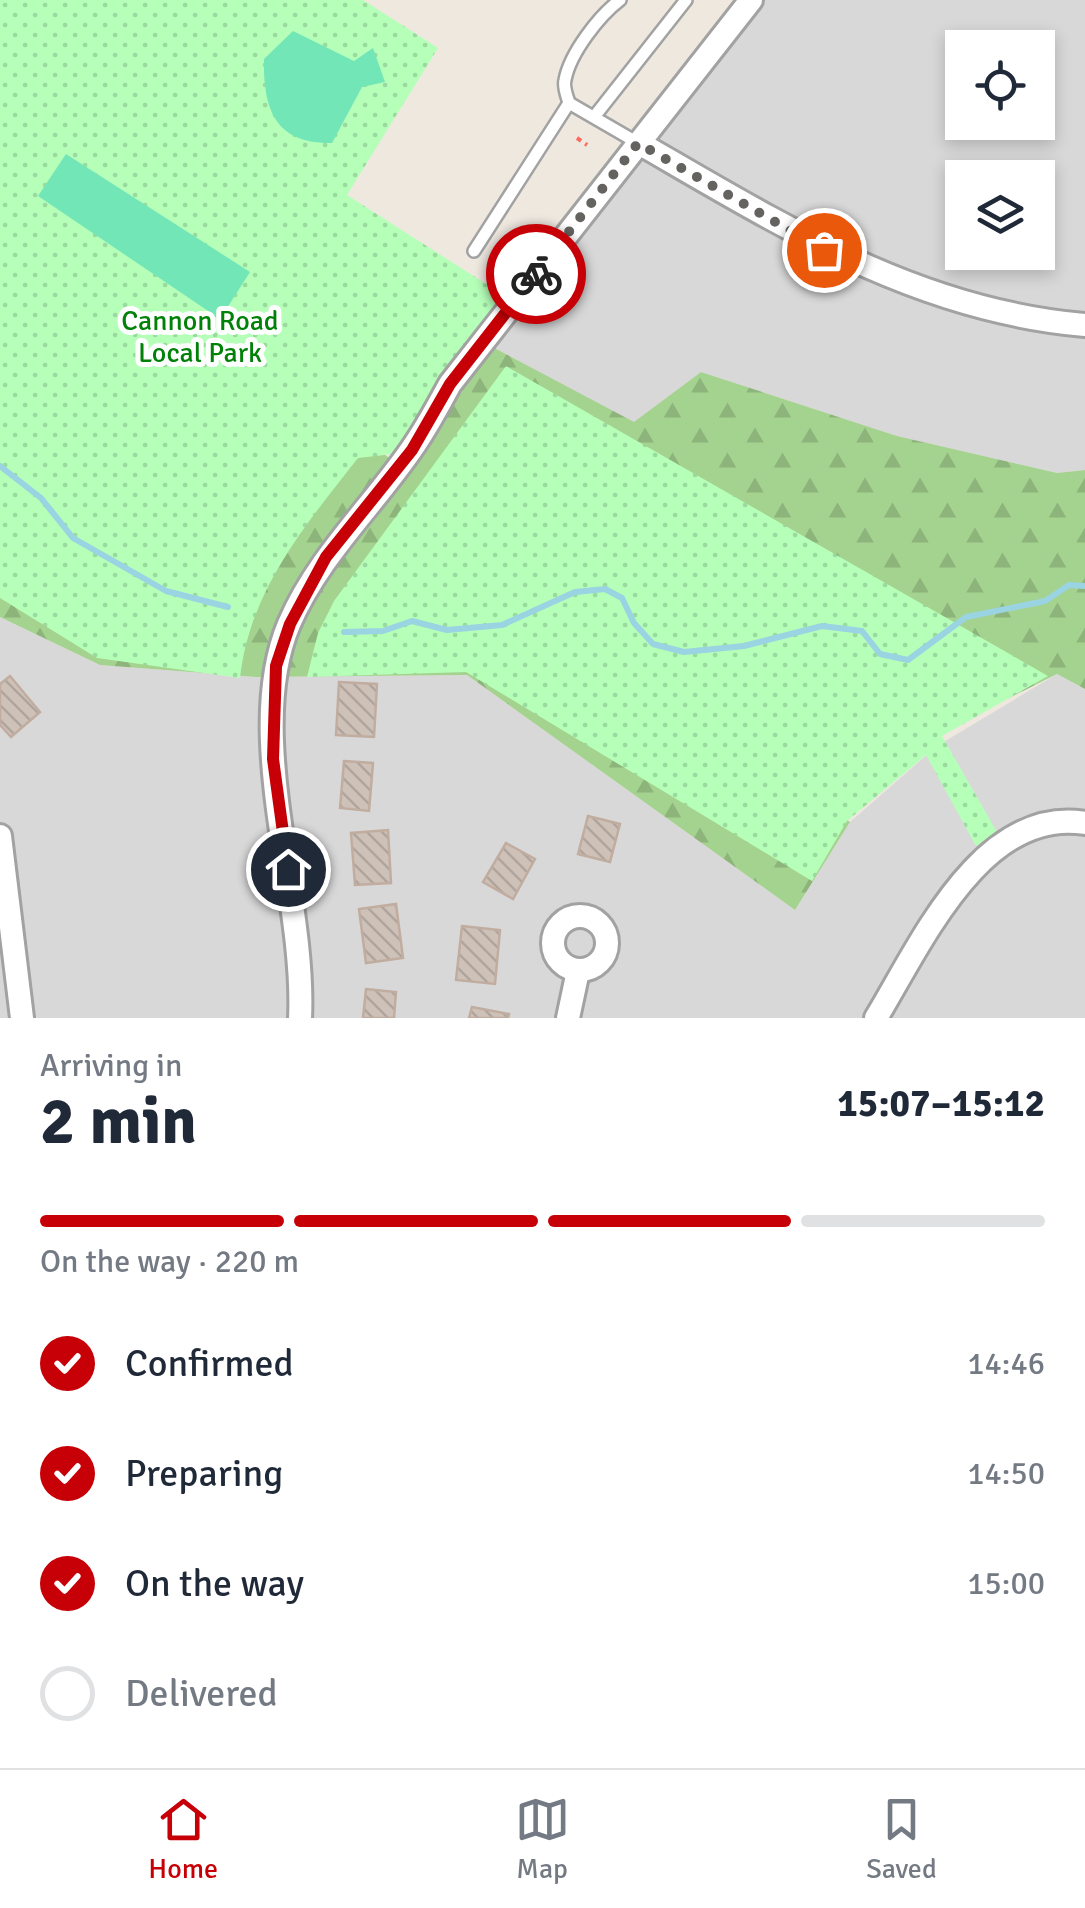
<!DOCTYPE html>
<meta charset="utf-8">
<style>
body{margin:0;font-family:Signika,sans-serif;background:#f2f2f3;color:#1f2937;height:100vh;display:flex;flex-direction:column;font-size:38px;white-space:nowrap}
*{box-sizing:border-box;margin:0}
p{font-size:32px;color:#747a83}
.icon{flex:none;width:55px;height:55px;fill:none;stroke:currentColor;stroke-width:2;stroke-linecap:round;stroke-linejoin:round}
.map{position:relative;height:1018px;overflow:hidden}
.side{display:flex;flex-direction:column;background:#fff;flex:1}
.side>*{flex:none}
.controls{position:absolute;left:945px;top:30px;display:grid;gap:20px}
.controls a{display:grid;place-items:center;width:110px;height:110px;border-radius:0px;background:#fff;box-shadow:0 5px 15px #0003;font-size:50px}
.pin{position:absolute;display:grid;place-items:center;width:85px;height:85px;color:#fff;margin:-42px;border:5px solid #fff;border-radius:50%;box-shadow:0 2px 10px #0007}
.courier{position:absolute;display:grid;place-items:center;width:100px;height:100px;margin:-50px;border:8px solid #c60006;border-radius:50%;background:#fff;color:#222;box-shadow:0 2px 12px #0007}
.headline em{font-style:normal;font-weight:700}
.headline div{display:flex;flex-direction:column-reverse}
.headline{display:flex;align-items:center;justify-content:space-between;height:170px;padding:0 40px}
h1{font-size:65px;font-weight:700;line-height:75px}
.bar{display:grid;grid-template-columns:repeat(4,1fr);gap:15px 10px;align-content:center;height:120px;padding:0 40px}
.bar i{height:12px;border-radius:8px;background:#e0e1e3}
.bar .selected{background:#c60006}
.bar p{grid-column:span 4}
ol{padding:0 40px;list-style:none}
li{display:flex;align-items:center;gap:30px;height:110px}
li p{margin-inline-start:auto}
li .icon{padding:10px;border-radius:50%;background:#c60006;color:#fff;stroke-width:4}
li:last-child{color:#747a83}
li i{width:55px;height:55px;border:5px solid #e0e1e3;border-radius:50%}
.menu{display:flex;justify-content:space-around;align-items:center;height:140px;border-top:2px solid #e0e1e3;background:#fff;font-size:28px;color:#747a83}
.menu a{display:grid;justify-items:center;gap:5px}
.menu .selected{color:#c60006}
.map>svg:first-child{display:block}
.residential{fill:#d9d8d8;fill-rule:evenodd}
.forest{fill:url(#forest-firs)}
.park{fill:url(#park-dots)}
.pitch{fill:#73e6b7}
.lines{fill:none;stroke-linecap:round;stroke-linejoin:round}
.stream{stroke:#9ad3e1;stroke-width:6}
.building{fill:url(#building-back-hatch);stroke:#c1ada0;stroke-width:2.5}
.service-casing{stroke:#a2a2a2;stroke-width:16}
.minor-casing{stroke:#a2a2a2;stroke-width:28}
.path{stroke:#ff6a5f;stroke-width:4;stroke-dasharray:5 5;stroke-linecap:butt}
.service{stroke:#fff;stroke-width:11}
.minor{stroke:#fff;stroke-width:22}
.done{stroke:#656360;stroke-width:10;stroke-dasharray:0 18}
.route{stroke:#c60006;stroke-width:12}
.labels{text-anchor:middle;stroke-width:10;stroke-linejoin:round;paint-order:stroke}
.park-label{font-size:28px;fill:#008107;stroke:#fff}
</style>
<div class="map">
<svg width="1085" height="1018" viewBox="0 0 1085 1018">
<defs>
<pattern id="forest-firs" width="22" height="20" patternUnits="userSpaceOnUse" patternTransform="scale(2.5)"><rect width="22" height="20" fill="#a4d28f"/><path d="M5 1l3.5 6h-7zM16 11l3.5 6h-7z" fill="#8db47b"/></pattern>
<pattern id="park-dots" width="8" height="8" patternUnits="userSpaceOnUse" patternTransform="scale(2.5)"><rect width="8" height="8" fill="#b5ffb9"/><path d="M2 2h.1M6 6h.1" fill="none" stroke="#9bda9e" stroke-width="1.8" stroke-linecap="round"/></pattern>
<pattern id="building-back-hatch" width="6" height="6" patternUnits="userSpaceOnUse" patternTransform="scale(2.5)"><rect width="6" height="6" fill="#cec1b8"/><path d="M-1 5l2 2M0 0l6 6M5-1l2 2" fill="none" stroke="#b0a59e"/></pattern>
</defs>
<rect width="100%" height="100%" fill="#eee8df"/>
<g class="residential">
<path d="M751,0H1085V470L1057,473L897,436L701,372L634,423L483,342ZM962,48H1038V122H962ZM962,178H1038V252H962Z"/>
<polygon points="0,617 100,665 256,677 467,675 795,910 850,822 937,746 1057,674 1085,689 1085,1018 0,1018"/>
</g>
<polygon class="forest" points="0,192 391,459 483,342 634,422 701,372 897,436 1057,473 1085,470 1085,689 1057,674 959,723 762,763 850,822 795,910 467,675 256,677 100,665 0,617"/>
<g class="park">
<path d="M0,0H363L438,48L347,195L511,300L402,453L358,458C305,526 250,589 240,678L97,658L0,598Z"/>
<polygon points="506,366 1048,676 942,736 997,832 976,846 926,755 847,821 812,881 466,672 307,677 318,633 334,601"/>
</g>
<g class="pitch">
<path d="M293,31L354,61L373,48L385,82L362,87L332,143C275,144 263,109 264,59Z"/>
<polygon points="66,154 250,272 220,319 38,196"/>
</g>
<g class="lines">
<g class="stream">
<polyline points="0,466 41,498 73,538 166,591 228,607"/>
<polyline points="344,632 383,631 412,621 447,630 502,625 575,592 605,589 622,598 634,623 653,644 684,652 744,646 822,626 862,631 880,654 908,660 966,617 1045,601 1069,585 1085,586"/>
</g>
</g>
<g class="building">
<polygon points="10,676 40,712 11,737 0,725 0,684"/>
<polygon points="339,682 377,684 374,737 336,735"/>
<polygon points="344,761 373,763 369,811 340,808"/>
<polygon points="588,816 620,824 610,862 578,854"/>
<polygon points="388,830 391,883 355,885 351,833"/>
<polygon points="506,843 535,859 513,899 483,882"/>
<polygon points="396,904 403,958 366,963 359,909"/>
<polygon points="462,926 500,930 495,984 456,980"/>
<polygon points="366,989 396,992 394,1018 363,1018"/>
<polygon points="472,1007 509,1014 508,1018 469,1018"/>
</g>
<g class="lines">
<defs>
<g id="service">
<path d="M569,103C567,96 563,87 565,80C570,53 599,16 620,0"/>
<polyline points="594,117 686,0"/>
<polyline points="474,251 569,103 638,143"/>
</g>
<g id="minor">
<path d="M639,143C781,225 917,311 1085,325"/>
<polyline points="0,836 22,1018"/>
<circle cx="580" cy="943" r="27"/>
<path d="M300,1018C306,897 242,736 289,624C318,557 370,509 411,450C426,429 438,406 450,384L751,0"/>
<polyline points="568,1018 578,971"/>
<path d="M876,1018C920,946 981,806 1085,823"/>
</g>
</defs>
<use href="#service" class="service-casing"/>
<use href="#minor" class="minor-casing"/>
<polyline class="path" points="577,138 587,145"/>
<use href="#service" class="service"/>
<use href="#minor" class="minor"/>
</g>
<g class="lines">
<polyline class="done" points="536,274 638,143 824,250"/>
<polyline class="route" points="288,869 273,759 276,666 290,624 326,557 412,450 450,384 536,274"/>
</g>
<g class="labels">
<g class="park-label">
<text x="200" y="330">Cannon Road<tspan x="200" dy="32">Local Park</tspan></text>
</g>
</g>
</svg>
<div class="controls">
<a><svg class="icon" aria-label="locate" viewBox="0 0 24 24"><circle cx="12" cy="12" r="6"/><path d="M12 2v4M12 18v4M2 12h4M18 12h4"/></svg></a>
<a><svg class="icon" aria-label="layers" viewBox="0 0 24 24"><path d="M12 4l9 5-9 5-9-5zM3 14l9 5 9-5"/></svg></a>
</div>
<div class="pin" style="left:824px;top:250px;background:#ea580c"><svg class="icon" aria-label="bag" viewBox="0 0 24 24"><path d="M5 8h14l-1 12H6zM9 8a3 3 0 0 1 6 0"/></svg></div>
<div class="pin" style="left:288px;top:869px;background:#1f2937"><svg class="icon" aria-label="home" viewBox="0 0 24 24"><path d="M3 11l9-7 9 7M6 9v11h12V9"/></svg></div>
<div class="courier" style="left:536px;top:274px"><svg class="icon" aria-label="bike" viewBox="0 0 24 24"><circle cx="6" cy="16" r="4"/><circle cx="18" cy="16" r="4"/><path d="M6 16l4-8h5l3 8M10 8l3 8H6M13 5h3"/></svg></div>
</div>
<section class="side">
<div class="headline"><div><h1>2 min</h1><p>Arriving in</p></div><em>15:07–15:12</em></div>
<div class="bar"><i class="selected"></i><i class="selected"></i><i class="selected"></i><i></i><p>On the way · 220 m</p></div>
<ol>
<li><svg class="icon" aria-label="check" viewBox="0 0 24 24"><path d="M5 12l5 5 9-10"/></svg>Confirmed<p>14:46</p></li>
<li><svg class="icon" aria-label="check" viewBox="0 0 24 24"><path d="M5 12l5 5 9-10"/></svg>Preparing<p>14:50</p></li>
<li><svg class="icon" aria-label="check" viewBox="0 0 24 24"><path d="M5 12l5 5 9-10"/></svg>On the way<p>15:00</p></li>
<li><i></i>Delivered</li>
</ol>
</section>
<nav class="menu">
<a class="selected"><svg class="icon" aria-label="home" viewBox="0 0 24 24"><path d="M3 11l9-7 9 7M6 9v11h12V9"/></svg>Home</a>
<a><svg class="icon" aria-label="map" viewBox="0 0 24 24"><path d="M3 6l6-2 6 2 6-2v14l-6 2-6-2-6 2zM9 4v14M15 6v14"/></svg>Map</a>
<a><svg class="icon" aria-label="saved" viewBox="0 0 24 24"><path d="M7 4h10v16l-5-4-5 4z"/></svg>Saved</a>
</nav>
